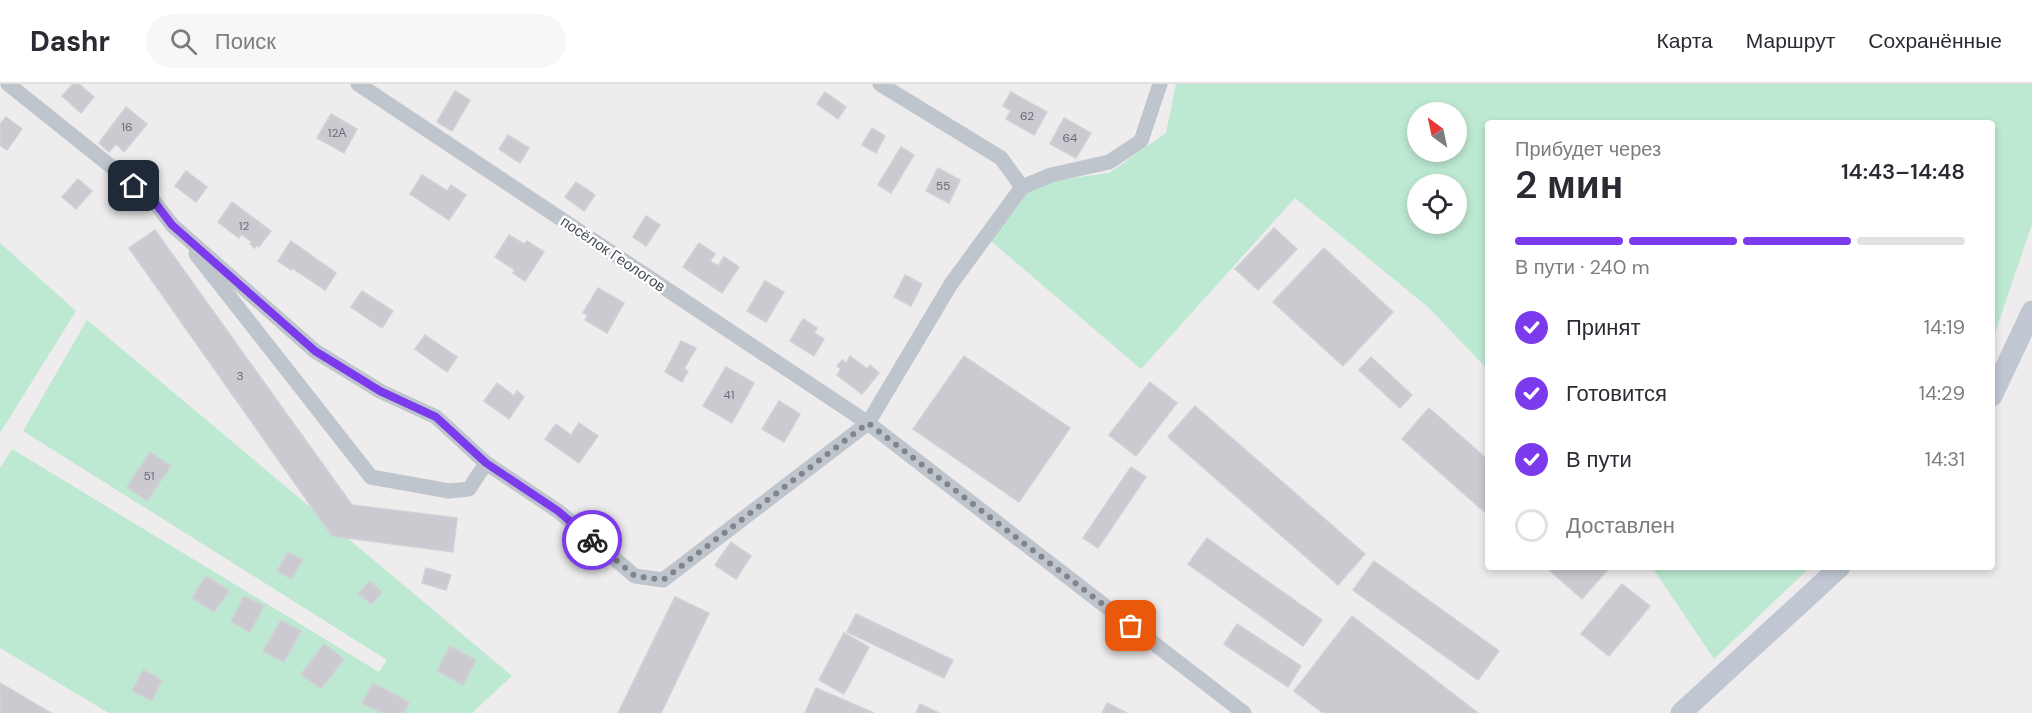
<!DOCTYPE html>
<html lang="ru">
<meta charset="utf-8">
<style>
body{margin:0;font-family:"DM Sans",sans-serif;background:#f7f7f7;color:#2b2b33;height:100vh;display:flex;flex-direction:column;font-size:22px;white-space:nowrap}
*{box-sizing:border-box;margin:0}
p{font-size:20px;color:#7c7c81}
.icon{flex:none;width:33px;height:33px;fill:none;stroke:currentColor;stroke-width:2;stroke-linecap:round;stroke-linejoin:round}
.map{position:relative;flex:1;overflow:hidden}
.details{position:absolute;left:1485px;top:36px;width:510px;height:450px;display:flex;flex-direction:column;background:#fff;border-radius:6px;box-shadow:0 3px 9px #0003}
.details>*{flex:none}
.needle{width:39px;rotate:327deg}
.fabs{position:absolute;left:1407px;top:18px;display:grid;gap:12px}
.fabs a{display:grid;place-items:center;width:60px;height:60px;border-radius:50%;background:#fff;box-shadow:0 3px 9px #0003;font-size:30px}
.pin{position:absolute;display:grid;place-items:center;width:51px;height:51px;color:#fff;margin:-26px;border-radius:12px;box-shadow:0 3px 9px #0006}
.courier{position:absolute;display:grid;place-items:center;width:60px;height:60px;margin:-30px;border:4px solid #7c3aed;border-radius:50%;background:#fff;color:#222;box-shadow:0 2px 8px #0007}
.headline em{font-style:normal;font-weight:600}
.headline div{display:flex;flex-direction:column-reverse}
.headline{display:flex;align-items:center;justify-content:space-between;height:102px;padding:0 30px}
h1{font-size:39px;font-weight:600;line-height:45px}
.bar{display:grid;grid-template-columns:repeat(4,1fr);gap:9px 6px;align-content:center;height:72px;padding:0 30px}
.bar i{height:8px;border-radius:4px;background:#e1e1e2}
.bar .current{background:#7c3aed}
.bar p{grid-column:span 4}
ol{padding:0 30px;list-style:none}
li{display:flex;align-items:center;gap:18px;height:66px}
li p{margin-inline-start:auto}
li .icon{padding:6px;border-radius:50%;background:#7c3aed;color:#fff;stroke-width:4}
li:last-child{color:#7c7c81}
li i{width:33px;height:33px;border:3px solid #e1e1e2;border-radius:50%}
header{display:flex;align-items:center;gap:36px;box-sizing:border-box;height:84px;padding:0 30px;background:#fff;border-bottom:2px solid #e1e1e2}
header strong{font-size:28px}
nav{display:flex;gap:33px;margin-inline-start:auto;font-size:21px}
.search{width:420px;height:54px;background:#f7f7f7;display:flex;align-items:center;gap:15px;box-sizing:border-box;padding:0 21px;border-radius:33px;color:#7c7c81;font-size:22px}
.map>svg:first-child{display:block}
.green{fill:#bde9d2;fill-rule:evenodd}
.building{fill:#cacad0;stroke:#d0d1d7;stroke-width:1.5}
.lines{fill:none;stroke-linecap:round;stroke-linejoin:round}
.street{stroke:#bec5cd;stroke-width:15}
.secondary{stroke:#c0c7d3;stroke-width:21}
.done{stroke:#81858b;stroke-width:6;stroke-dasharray:0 10.8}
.route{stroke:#7c3aed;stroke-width:8}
.labels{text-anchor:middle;stroke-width:5;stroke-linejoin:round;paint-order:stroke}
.number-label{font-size:12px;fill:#676c75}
.street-label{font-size:15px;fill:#464d57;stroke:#fff}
</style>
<header>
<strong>Dashr</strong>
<div class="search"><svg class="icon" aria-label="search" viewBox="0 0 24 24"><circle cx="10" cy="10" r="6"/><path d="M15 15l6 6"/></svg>Поиск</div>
<nav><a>Карта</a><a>Маршрут</a><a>Сохранённые</a></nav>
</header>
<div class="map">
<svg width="2032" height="629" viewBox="0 0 2032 629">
<rect width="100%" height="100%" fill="#eeecec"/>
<g class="green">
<path d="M1176,0H2032V140L1992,258V39H1488V286L1429,224L1295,114L1141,285L986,153L1036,99L1109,89L1166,49ZM1418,28H1456V68H1418ZM1418,100H1456V140H1418Z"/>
<polygon points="0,159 76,227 0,349"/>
<polygon points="87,236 512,592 472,629 109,629 0,564 0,384 12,365 379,588 387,576 23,347"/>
<polygon points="1652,483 1810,483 1714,575"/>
</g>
<g class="building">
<polygon points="73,0 79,0 94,13 81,29 62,12"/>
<polygon points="455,7 470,16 452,47 437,38"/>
<polygon points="825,8 846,23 838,35 817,20"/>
<polygon points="1011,8 1047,28 1034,51 1006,35 1011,27 1003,22"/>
<polygon points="126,23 147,40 124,68 116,60 109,68 99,59"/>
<polygon points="331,30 357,45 344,69 317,54"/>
<polygon points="6,33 22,45 7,66 0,61 0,40"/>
<polygon points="1064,34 1091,49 1076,74 1050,60"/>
<polygon points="872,44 885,52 876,69 862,61"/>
<polygon points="508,51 529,64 520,79 499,65"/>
<polygon points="901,63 914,71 891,109 878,101"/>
<polygon points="938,84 960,96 949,119 926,107"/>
<polygon points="186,87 207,103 196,118 175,102"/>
<polygon points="422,91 447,107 451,101 466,111 449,136 410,110"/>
<polygon points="78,95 92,107 76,125 62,113"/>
<polygon points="576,98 595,111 584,127 565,113"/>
<polygon points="232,118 271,147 259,163 256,161 255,164 250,160 252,158 241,150 239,154 218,138"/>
<polygon points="646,132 660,141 646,162 633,153"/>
<polygon points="1274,144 1297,165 1258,206 1235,185"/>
<polygon points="155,146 352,421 457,434 453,468 332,452 129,164"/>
<polygon points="509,151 524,160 527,157 544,168 525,197 513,189 515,186 495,173"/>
<polygon points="291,157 336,189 325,206 292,184 291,186 278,177"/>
<polygon points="699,159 715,170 710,177 718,182 724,173 739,183 722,209 683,183"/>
<polygon points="1324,164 1393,228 1343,282 1273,218"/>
<polygon points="905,191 922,200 911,222 894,213"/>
<polygon points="765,197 784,208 766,238 747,227"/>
<polygon points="598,204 624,219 607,249 585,236 588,231 583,229"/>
<polygon points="362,207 393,227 382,244 351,223"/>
<polygon points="803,235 817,244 814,249 824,255 814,272 790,257"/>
<polygon points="425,251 457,273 447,288 415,265"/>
<polygon points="681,257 696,264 684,285 688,287 682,298 665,288"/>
<polygon points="850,272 867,285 870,281 879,289 862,310 837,291 841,285 837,282 842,276 846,279"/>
<polygon points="964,272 1070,344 1019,418 913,345"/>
<polygon points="1371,273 1412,311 1400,324 1359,286"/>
<polygon points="726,283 754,299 732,339 703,322"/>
<polygon points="1150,298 1177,319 1136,372 1109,351"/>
<polygon points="497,299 514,312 517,307 524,313 509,335 484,317"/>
<polygon points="779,317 800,330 784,358 762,345"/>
<polygon points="1195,322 1365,470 1338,501 1168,353"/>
<polygon points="1429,324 1488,376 1488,431 1402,355"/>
<polygon points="579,339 598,352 579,379 545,355 556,340 571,351"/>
<polygon points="150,368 171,382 147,417 127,403"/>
<polygon points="1131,383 1146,393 1098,464 1083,454"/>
<polygon points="1207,454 1322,536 1303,562 1188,480"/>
<polygon points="731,458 751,472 736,495 715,481"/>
<polygon points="288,468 303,476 291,495 277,487"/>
<polygon points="1374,477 1499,567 1478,596 1353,506"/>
<polygon points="1546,483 1608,483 1609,484 1582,515"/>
<polygon points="426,484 451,491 446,506 422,499"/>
<polygon points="206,492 229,507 214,528 192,514"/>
<polygon points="370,497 382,508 371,520 358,509"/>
<polygon points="1622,500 1650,522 1609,572 1581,550"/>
<polygon points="244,512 264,522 250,548 231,538"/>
<polygon points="675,513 709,529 661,629 618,629"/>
<polygon points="856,530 953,576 944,594 847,548"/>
<polygon points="1352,532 1478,629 1323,629 1294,607"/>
<polygon points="281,536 301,547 284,578 263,567"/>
<polygon points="1237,540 1301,582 1288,603 1224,560"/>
<polygon points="844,549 869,563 844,610 819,596"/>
<polygon points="324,560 344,575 321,605 301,590"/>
<polygon points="450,562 476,576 463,601 437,587"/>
<polygon points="143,586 162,596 152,617 132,607"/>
<polygon points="0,599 51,629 0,629"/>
<polygon points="373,599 409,618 404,629 382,629 362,619"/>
<polygon points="816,604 874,629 805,629"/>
<polygon points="1107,619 1127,629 1102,629"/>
<polygon points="920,620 939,629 916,629"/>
</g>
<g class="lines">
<g class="street">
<polyline points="8,0 153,116 172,141 315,267 380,307 436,333 486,379 558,427 635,492 663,496 868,339 951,200 1022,103 1001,74 880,0"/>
<polyline points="358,0 868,339 1244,629"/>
<polyline points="1022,103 1051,91 1109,78 1141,57 1160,0"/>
<polyline points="196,170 371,393 449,407 469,405 486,379"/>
</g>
<g class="secondary">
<polyline points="1992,312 2032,227"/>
<polyline points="1681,629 1840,483"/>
</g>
</g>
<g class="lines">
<polyline class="done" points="592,456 635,492 663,496 868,339 1131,542"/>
<polyline class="route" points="134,102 153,116 172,141 315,267 380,307 436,333 486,379 558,427 592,456"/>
</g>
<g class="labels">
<g class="number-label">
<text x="1027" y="36">62</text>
<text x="127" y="47">16</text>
<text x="337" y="53">12А</text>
<text x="1070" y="58">64</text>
<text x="943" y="106">55</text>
<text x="244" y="146">12</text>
<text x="240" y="296">3</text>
<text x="729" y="315">41</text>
<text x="149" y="396">51</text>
</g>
<g class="street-label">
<text transform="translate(613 170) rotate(34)" y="5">посёлок Геологов</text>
</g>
</g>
</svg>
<div class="fabs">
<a><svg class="needle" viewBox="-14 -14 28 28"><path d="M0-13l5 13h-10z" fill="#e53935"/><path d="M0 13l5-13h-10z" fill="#7c7c81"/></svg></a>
<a><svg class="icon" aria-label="locate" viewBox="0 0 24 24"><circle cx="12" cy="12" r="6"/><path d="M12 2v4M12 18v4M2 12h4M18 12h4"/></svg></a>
</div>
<div class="pin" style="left:1131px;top:542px;background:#ea580c"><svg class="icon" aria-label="bag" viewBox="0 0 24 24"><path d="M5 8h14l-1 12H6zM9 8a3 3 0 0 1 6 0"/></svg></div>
<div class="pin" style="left:134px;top:102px;background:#1f2937"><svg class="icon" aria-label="home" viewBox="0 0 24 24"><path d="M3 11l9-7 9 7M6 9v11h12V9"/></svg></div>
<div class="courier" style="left:592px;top:456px"><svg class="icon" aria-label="bike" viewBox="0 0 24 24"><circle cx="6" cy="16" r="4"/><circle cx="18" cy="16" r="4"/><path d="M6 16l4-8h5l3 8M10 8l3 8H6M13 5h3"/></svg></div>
<section class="details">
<div class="headline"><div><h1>2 мин</h1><p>Прибудет через</p></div><em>14:43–14:48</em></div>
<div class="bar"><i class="current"></i><i class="current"></i><i class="current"></i><i></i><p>В пути · 240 m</p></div>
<ol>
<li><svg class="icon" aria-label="check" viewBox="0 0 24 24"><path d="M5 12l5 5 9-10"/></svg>Принят<p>14:19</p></li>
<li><svg class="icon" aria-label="check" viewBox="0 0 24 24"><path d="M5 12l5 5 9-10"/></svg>Готовится<p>14:29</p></li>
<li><svg class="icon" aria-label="check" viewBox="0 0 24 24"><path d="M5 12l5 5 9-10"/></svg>В пути<p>14:31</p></li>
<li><i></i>Доставлен</li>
</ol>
</section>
</div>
